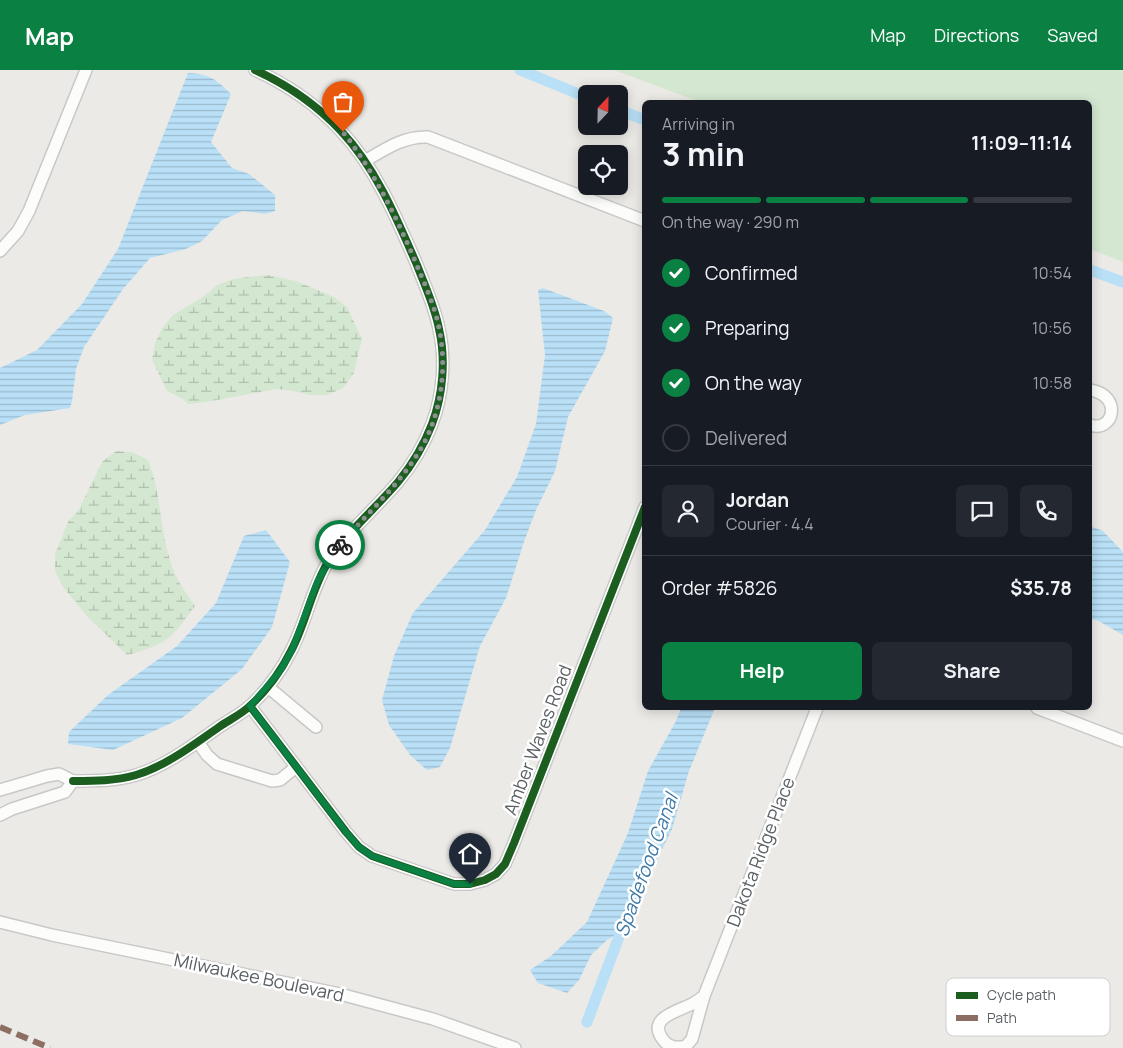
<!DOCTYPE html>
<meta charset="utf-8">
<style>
body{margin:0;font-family:Manrope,sans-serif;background:#242831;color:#f1f3f6;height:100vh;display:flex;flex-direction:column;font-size:19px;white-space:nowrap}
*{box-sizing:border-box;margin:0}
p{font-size:16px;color:#9ea1a6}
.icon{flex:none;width:28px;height:28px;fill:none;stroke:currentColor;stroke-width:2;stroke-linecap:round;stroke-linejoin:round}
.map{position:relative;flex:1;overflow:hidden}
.side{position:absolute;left:642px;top:30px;width:450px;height:610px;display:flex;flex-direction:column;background:#171b24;border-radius:8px;box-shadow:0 2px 12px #0003}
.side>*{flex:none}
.needle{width:32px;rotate:22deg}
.fabs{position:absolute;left:578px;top:15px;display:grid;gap:10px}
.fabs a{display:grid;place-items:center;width:50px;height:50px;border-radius:8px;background:#171b24;box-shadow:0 2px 12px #0003;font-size:25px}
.pin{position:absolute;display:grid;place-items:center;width:42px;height:42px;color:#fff;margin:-51px -21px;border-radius:50% 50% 50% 0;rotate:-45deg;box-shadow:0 0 5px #0007}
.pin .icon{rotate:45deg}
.courier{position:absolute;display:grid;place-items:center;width:50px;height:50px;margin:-25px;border:4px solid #0b8043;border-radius:50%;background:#fff;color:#222;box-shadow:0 1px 6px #0007}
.head em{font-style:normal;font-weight:700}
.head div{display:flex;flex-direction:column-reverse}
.head{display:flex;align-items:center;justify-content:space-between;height:85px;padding:0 20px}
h1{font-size:32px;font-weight:700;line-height:38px}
.bar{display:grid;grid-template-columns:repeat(4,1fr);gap:8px 5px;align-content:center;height:60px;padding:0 20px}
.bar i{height:6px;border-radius:4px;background:#363941}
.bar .active{background:#0b8043}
.bar p{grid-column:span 4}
.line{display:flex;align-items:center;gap:12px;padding:0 20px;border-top:1px solid #363941}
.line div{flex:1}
.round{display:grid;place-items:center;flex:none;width:52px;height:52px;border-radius:8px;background:#242831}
ol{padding:0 20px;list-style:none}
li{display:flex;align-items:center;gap:15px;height:55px}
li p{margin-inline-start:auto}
li .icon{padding:5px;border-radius:50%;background:#0b8043;color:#fff;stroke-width:4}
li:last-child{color:#9ea1a6}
li i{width:28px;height:28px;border:2px solid #363941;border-radius:50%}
.cta{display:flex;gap:10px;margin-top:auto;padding:10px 20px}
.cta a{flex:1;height:58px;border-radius:8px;background:#0b8043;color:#fff;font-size:20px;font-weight:700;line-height:58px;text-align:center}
.cta a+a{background:#242831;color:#f1f3f6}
header{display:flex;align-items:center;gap:30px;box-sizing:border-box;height:70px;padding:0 25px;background:#0b8043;color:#fff}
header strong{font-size:24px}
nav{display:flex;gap:28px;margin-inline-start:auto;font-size:18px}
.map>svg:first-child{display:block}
.green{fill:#d4e7d1}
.wetland{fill:url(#wetland-marsh)}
.water{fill:url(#water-rules)}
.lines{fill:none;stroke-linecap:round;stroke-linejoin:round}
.canal{stroke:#b9e0f7;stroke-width:11}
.minor-casing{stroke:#c8c8c8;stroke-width:14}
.minor{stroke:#fcfcfb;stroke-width:11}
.quiet{stroke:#8d6e63;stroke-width:6;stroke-dasharray:12 6;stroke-linecap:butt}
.cycleway-casing{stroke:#fff;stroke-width:11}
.cycleway{stroke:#1b5e20;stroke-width:8}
.done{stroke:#8d9092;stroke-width:5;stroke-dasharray:0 9}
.route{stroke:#0b8043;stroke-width:6}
.labels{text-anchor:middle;stroke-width:5;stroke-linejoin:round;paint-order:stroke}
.street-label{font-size:18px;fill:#5b6064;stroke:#fff}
.water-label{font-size:19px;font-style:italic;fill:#3e78a7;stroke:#fff}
.key{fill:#fff;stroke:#cecfd0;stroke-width:1}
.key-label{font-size:14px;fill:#5b6064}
</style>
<header>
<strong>Map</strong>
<nav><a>Map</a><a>Directions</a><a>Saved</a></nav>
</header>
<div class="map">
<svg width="1123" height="978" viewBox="0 0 1123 978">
<defs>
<pattern id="wetland-marsh" width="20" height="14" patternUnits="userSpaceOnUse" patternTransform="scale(1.25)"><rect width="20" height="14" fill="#d4e7d1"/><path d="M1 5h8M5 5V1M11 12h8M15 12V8" fill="none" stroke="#afbfad"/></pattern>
<pattern id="water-rules" width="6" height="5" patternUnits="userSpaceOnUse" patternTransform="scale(1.25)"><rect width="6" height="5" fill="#b9e0f7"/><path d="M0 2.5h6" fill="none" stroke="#99b9cc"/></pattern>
</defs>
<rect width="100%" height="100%" fill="#ebeae6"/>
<polygon class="green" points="614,0 1123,0 1123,192 1090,179 1090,32 700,32"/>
<g class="wetland">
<polygon points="268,205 296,211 334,227 347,237 362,269 354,303 343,318 327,325 310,325 293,321 277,319 206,332 188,334 183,329 167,321 152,290 155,273 163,257 173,245 203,227 217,215 233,209"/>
<path d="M116,381L132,382L148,390C162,424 159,461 172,496C177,511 186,523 195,536C187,546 180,557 172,565C160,576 142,581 127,585L86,545L63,517L55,501V484L68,452L79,439L102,392Z"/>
</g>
<g class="water">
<path d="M188,3C209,4 216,9 231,24L211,72L232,98L249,104L275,125V141L265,144L243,141L222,150L202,171L186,179L150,188L123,219L84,277L76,299L72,331L70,338L25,345L0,355V298L37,280L82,234L118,179Z"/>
<polygon points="543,218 604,241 613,248 605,281 568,347 555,401 536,440 525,469 506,528 480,576 450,678 440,697 427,700 410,685 389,655 382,630 394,586 413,543 485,460 517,407 536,354 545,285 538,220"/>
<polygon points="1090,456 1103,461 1123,482 1123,565 1097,550 1090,549"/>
<polygon points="266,460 290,492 272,557 242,599 182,648 113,680 68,674 69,662 108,625 177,576 216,533 244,466"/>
<polygon points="681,638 715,638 689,701 672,759 643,818 630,857 607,870 591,885 579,910 567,923 538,913 530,900 551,886 587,852 628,763 648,701 676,651"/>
</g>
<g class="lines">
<g class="canal">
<polyline points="520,0 586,27"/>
<polyline points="619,40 645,50"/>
<polyline points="1090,200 1123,212"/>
<polyline points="587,952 626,848"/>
</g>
<defs>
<g id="minor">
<path d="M365,91C385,79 404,66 428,67L645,151"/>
<polyline points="0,181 18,161 29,141 86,0"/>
<path d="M1090,320C1123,325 1114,363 1090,355"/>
<polyline points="268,617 316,657"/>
<polyline points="250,636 346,762 359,777 372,786 454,814 470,814 485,810 496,804 505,794 514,773 645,437"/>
<polyline points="1037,638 1123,671"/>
<polyline points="198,672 207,685 217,694 272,711 280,710 296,697"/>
<path d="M73,711C95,711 115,711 136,705C166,696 193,675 219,657C229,650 242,644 251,635C267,620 281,601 291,581C306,553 311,520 328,492C347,462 375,439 398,412C412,395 424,375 432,354C443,325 446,289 439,259C435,237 425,216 417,195C397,149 376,98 341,61C316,34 288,15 255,0"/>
<polyline points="0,720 47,706 59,704 73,711 65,722 12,739 0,745"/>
<polyline points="0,852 52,865 340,924 433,949 515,978"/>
<path d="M704,926C700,929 695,933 690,935C675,942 646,949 664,971C670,978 678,978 686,976L692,969L704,926L817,638"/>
</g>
</defs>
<use href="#minor" class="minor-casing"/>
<use href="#minor" class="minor"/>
<polyline class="quiet" points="0,957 50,978"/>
<defs>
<g id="cycleway">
<polyline points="250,636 346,762 359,777 372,786 454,814 470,814 485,810 496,804 505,794 514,773 645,437"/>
<path d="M73,711C95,711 115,711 136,705C166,696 193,675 219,657C229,650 242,644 251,635C267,620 281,601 291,581C306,553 311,520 328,492C347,462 375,439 398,412C412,395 424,375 432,354C443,325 446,289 439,259C435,237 425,216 417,195C397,149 376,98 341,61C316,34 288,15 255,0"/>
</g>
</defs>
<use href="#cycleway" class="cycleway-casing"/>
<use href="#cycleway" class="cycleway"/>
</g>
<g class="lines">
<path class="done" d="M340,475C369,441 403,412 424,373C442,339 447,295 439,258C435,237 426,217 418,198C398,150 375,103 343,62"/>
<polyline class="route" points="340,475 328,493 317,512 292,580 280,601 250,636 346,762 359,777 372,786 454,814 470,814"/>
</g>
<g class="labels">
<g class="street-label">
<text transform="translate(538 670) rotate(-69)" y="6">Amber Waves Road</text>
<text transform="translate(761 782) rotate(-69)" y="6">Dakota Ridge Place</text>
<text transform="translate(259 908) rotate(12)" y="6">Milwaukee Boulevard</text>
</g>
<g class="water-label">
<text transform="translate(646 795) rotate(-70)" y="7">Spadefood Canal</text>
</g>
</g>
<rect x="946" y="908" width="164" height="58" rx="8" class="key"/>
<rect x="956" y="922" width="22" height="7" fill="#1b5e20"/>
<rect x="956" y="945" width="22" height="6" fill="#8d6e63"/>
<g class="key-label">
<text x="987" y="930">Cycle path</text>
<text x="987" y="953">Path</text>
</g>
</svg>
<div class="fabs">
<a><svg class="needle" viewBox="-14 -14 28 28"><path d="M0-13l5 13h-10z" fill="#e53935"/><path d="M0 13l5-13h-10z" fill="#9ea1a6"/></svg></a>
<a><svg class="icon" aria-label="locate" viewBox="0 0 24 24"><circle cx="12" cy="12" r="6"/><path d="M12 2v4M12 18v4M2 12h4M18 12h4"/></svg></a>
</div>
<div class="pin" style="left:343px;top:62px;background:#ea580c"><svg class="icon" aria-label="bag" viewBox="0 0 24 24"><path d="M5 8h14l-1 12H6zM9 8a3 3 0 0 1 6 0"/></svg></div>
<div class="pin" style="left:470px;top:814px;background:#1f2937"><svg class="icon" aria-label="home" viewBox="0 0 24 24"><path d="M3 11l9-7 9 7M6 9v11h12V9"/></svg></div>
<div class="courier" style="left:340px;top:475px"><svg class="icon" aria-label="bike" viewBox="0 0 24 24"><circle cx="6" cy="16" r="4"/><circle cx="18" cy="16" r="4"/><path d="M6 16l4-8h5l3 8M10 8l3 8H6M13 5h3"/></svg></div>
<section class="side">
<div class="head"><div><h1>3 min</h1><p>Arriving in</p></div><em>11:09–11:14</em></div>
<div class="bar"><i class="active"></i><i class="active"></i><i class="active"></i><i></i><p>On the way · 290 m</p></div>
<ol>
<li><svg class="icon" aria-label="check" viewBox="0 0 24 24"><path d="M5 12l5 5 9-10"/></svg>Confirmed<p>10:54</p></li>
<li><svg class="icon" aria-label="check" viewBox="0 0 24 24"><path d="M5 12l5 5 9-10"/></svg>Preparing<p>10:56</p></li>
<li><svg class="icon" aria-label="check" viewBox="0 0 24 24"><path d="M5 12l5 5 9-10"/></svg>On the way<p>10:58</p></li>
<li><i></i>Delivered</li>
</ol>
<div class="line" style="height:90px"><a class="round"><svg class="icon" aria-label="person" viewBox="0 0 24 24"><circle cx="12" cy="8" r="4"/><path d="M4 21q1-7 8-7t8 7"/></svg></a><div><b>Jordan</b><p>Courier · 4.4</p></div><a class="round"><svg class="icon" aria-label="chat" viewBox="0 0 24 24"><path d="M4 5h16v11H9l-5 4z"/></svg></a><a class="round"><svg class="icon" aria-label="phone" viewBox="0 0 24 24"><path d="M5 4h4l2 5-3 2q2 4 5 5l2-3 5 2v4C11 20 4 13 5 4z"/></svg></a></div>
<div class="line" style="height:65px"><div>Order #5826</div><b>$35.78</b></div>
<div class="cta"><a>Help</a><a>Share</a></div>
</section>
</div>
